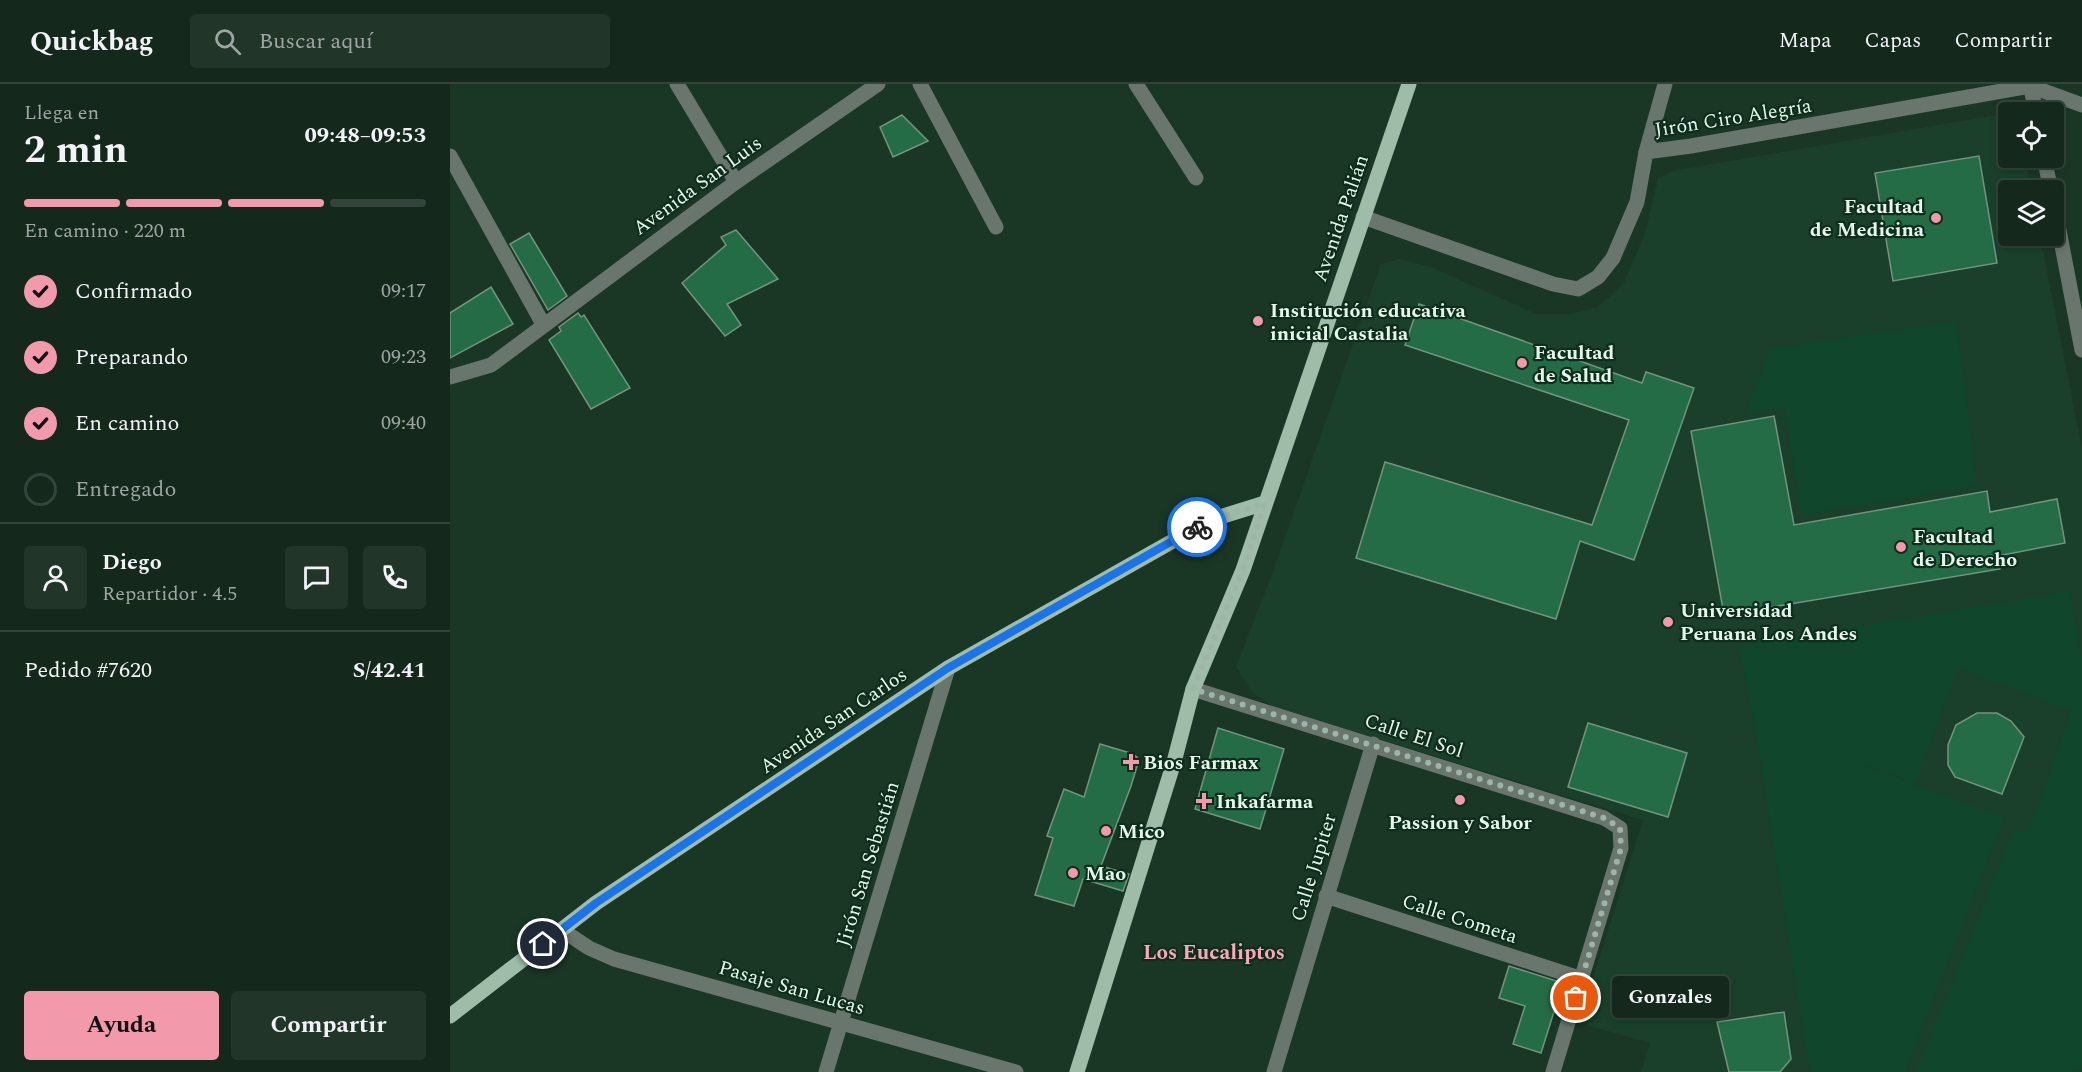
<!DOCTYPE html>
<html lang="es">
<meta charset="utf-8">
<style>
body{margin:0;font-family:Spectral,serif;background:#213529;color:#f1f3f6;height:100vh;display:flex;flex-direction:column;font-size:22px;white-space:nowrap}
*{box-sizing:border-box;margin:0}
p{font-size:20px;color:#9da6a3}
.icon{flex:none;width:33px;height:33px;fill:none;stroke:currentColor;stroke-width:2;stroke-linecap:round;stroke-linejoin:round}
.map{position:relative;flex:1;overflow:hidden}
.panel{display:flex;flex-direction:column;background:#14291c;width:450px}
.panel>*{flex:none}
.buttons{position:absolute;left:1548px;top:18px;display:grid;gap:12px}
.buttons a{display:grid;place-items:center;width:66px;height:66px;border-radius:6px;background:#14291c;box-shadow:0 3px 9px #0003,0 0 0 2px #33453b;font-size:30px}
.pin{position:absolute;display:grid;place-items:center;width:51px;height:51px;color:#fff;margin:-26px;border:3px solid #fff;border-radius:50%;box-shadow:0 2px 6px #0007}
.courier{position:absolute;display:grid;place-items:center;width:60px;height:60px;margin:-30px;border:4px solid #1a73e8;border-radius:50%;background:#fff;color:#222;box-shadow:0 2px 8px #0007}
.bubble{position:absolute;height:42px;border-radius:6px;background:#14291c;box-shadow:0 3px 9px #0003,0 0 0 2px #33453b;font-size:20px;font-weight:700;line-height:42px;text-align:center}
.summary em{font-style:normal;font-weight:700}
.summary div{display:flex;flex-direction:column-reverse}
.summary{display:flex;align-items:center;justify-content:space-between;height:102px;padding:0 24px}
h1{font-size:39px;font-weight:700;line-height:45px}
.bar{display:grid;grid-template-columns:repeat(4,1fr);gap:9px 6px;align-content:center;height:72px;padding:0 24px}
.bar i{height:8px;border-radius:4px;background:#33453b}
.bar .selected{background:#f29aac}
.bar p{grid-column:span 4}
.line{display:flex;align-items:center;gap:15px;padding:0 24px;border-top:2px solid #33453b}
.line div{flex:1}
.round{display:grid;place-items:center;flex:none;width:63px;height:63px;border-radius:6px;background:#213529}
ol{padding:0 24px;list-style:none}
li{display:flex;align-items:center;gap:18px;height:66px}
li p{margin-inline-start:auto}
li .icon{padding:6px;border-radius:50%;background:#f29aac;color:#111;stroke-width:4}
li:last-child{color:#9da6a3}
li i{width:33px;height:33px;border:3px solid #33453b;border-radius:50%}
.action{display:flex;gap:12px;margin-top:auto;padding:12px 24px}
.action a{flex:1;height:69px;border-radius:6px;background:#f29aac;color:#111;font-size:24px;font-weight:700;line-height:69px;text-align:center}
.action a+a{background:#213529;color:#f1f3f6}
header{display:flex;align-items:center;gap:36px;box-sizing:border-box;height:84px;padding:0 30px;background:#14291c;border-bottom:2px solid #33453b}
header strong{font-size:28px}
nav{display:flex;gap:33px;margin-inline-start:auto;font-size:21px}
.search{width:420px;height:54px;background:#213529;display:flex;align-items:center;gap:15px;box-sizing:border-box;padding:0 21px;border-radius:6px;color:#9da6a3;font-size:22px}
main{display:flex;flex:1;min-height:0}
.map>svg:first-child{display:block}
.built{fill:#1a402b}
.green{fill:#10462b}
.building{fill:#246c46;stroke:#73947f;stroke-width:1.5}
.lines{fill:none;stroke-linecap:round;stroke-linejoin:round}
.minor{stroke:#68766d;stroke-width:15}
.major{stroke:#9fbca9;stroke-width:15}
.done{stroke:#9eb4a6;stroke-width:6;stroke-dasharray:0 10.8}
.route{stroke:#1a73e8;stroke-width:8}
.poi-dot{fill:#f29aac;stroke:#0f2d1c;stroke-width:2}
.labels{text-anchor:middle;stroke-width:4.5;stroke-linejoin:round;paint-order:stroke}
.street-label{font-size:20px;fill:#e5f7eb;stroke:#0f2d1c}
.poi-label{font-size:20px;font-weight:bold;fill:#e5f7eb;stroke:#0f2d1c;text-anchor:start}
.neighbourhood-label{font-size:21px;font-weight:bold;fill:#fba8b9;stroke:#0f2d1c}
</style>
<header>
<strong>Quickbag</strong>
<div class="search"><svg class="icon" aria-label="search" viewBox="0 0 24 24"><circle cx="10" cy="10" r="6"/><path d="M15 15l6 6"/></svg>Buscar aquí</div>
<nav><a>Mapa</a><a>Capas</a><a>Compartir</a></nav>
</header>
<main>
<section class="panel">
<div class="summary"><div><h1>2 min</h1><p>Llega en</p></div><em>09:48–09:53</em></div>
<div class="bar"><i class="selected"></i><i class="selected"></i><i class="selected"></i><i></i><p>En camino · 220 m</p></div>
<ol>
<li><svg class="icon" aria-label="check" viewBox="0 0 24 24"><path d="M5 12l5 5 9-10"/></svg>Confirmado<p>09:17</p></li>
<li><svg class="icon" aria-label="check" viewBox="0 0 24 24"><path d="M5 12l5 5 9-10"/></svg>Preparando<p>09:23</p></li>
<li><svg class="icon" aria-label="check" viewBox="0 0 24 24"><path d="M5 12l5 5 9-10"/></svg>En camino<p>09:40</p></li>
<li><i></i>Entregado</li>
</ol>
<div class="line" style="height:108px"><a class="round"><svg class="icon" aria-label="person" viewBox="0 0 24 24"><circle cx="12" cy="8" r="4"/><path d="M4 21q1-7 8-7t8 7"/></svg></a><div><b>Diego</b><p>Repartidor · 4.5</p></div><a class="round"><svg class="icon" aria-label="chat" viewBox="0 0 24 24"><path d="M4 5h16v11H9l-5 4z"/></svg></a><a class="round"><svg class="icon" aria-label="phone" viewBox="0 0 24 24"><path d="M5 4h4l2 5-3 2q2 4 5 5l2-3 5 2v4C11 20 4 13 5 4z"/></svg></a></div>
<div class="line" style="height:78px"><div>Pedido #7620</div><b>S/42.41</b></div>
<div class="action"><a>Ayuda</a><a>Compartir</a></div>
</section>
<div class="map">
<svg width="1632" height="988" viewBox="0 0 1632 988">
<rect width="100%" height="100%" fill="#1a3726"/>
<polygon class="built" points="1558,29 1558,74 1575,74 1581,106 1558,106 1558,152 1590,152 1632,365 1632,988 1191,988 1200,959 1129,939 1193,736 822,622 802,608 786,583 821,493 931,180 949,175 981,183 1086,230 1121,230 1148,223 1174,199 1195,149 1208,95 1223,87"/>
<g class="green">
<polygon points="1506,237 1527,402 1352,431 1334,324 1296,330 1319,265"/>
<polygon points="1620,507 1630,571 1632,571 1632,985 1617,988 1466,988 1563,746 1578,749 1621,627 1508,584 1465,699 1387,672 1554,733 1455,988 1360,988 1305,643 1289,562"/>
</g>
<g class="building">
<polygon points="452,31 478,57 443,73 430,43"/>
<polygon points="1529,72 1547,179 1443,197 1425,89"/>
<polygon points="286,146 328,195 277,220 291,241 275,252 232,199 276,161 271,153"/>
<polygon points="79,149 117,212 98,226 60,160"/>
<polygon points="41,203 63,240 0,274 0,229"/>
<polygon points="969,220 1192,299 1196,288 1244,304 1184,476 1130,457 1106,535 906,474 935,378 1142,441 1179,336 955,261"/>
<polygon points="128,229 131,233 134,231 180,304 141,325 99,256 111,247 109,243"/>
<polygon points="1324,332 1344,441 1537,407 1540,428 1607,415 1615,459 1547,472 1550,485 1274,531 1241,347"/>
<polygon points="1527,629 1547,629 1561,637 1574,653 1552,710 1505,693 1498,681 1498,661 1506,641"/>
<polygon points="1138,639 1237,669 1218,733 1118,703"/>
<polygon points="768,644 834,665 810,745 745,725"/>
<polygon points="650,660 680,669 687,673 688,679 681,702 651,782 679,790 673,807 633,795 624,822 585,811 603,754 597,752 614,705 634,713"/>
<polygon points="1059,882 1113,899 1091,969 1063,960 1075,922 1049,914"/>
<polygon points="1334,928 1341,975 1330,988 1279,988 1267,938"/>
</g>
<g class="lines">
<g class="minor">
<polyline points="227,0 286,98"/>
<polyline points="470,0 546,143"/>
<polyline points="686,0 746,94"/>
<polyline points="1580,0 1586,28"/>
<polyline points="1196,68 1215,0"/>
<polyline points="0,72 93,240"/>
<polyline points="1594,74 1601,106"/>
<polyline points="1604,120 1632,266"/>
<polyline points="913,133 1103,200 1128,205 1148,193 1163,174 1187,118 1196,68 1241,62 1580,2 1632,21"/>
<polyline points="0,293 41,281 286,98 428,0"/>
<polyline points="743,605 1154,734 1170,744 1171,764 1103,988"/>
<polyline points="876,812 1132,895"/>
<polyline points="112,846 139,864 164,875 566,988"/>
<polyline points="376,988 498,584"/>
<polyline points="824,988 923,660"/>
</g>
<g class="major">
<polyline points="0,932 146,819 498,584 760,436 815,419"/>
<polyline points="627,988 724,678 743,605 793,486 959,0"/>
</g>
</g>
<g class="lines">
<polyline class="done" points="747,443 760,436 815,419 793,486 743,605 1154,734 1170,744 1171,764 1126,914"/>
<polyline class="route" points="93,860 146,819 498,584 747,443"/>
</g>
<g class="poi-dot">
<circle cx="1486" cy="134" r="6"/>
<circle cx="808" cy="237" r="6"/>
<circle cx="1072" cy="279" r="6"/>
<circle cx="1451" cy="463" r="6"/>
<circle cx="1218" cy="538" r="6"/>
<path d="M678 669h6v6h6v6h-6v6h-6v-6h-6v-6h6z"/>
<circle cx="1010" cy="716" r="6"/>
<path d="M751 708h6v6h6v6h-6v6h-6v-6h-6v-6h6z"/>
<circle cx="656" cy="747" r="6"/>
<circle cx="623" cy="789" r="6"/>
</g>
<g class="labels">
<g class="street-label">
<text transform="translate(1283 33) rotate(-9)" y="7">Jirón Ciro Alegría</text>
<text transform="translate(247 101) rotate(-36)" y="7">Avenida San Luis</text>
<text transform="translate(890 134) rotate(-71)" y="7">Avenida Palián</text>
<text transform="translate(383 636) rotate(-34)" y="7">Avenida San Carlos</text>
<text transform="translate(964 651) rotate(18)" y="7">Calle El Sol</text>
<text transform="translate(417 780) rotate(-73)" y="7">Jirón San Sebastián</text>
<text transform="translate(863 783) rotate(-73)" y="7">Calle Jupiter</text>
<text transform="translate(1010 834) rotate(18)" y="7">Calle Cometa</text>
<text transform="translate(342 903) rotate(16)" y="7">Pasaje San Lucas</text>
</g>
<g class="poi-label">
<text x="1474" y="129" text-anchor="end">Facultad<tspan x="1474" dy="23">de Medicina</tspan></text>
<text x="820" y="233">Institución educativa<tspan x="820" dy="23">inicial Castalia</tspan></text>
<text x="1084" y="275">Facultad<tspan x="1084" dy="23">de Salud</tspan></text>
<text x="1463" y="459">Facultad<tspan x="1463" dy="23">de Derecho</tspan></text>
<text x="1230" y="533">Universidad<tspan x="1230" dy="23">Peruana Los Andes</tspan></text>
<text x="693" y="685">Bios Farmax</text>
<text x="766" y="724">Inkafarma</text>
<text x="1010" y="745" text-anchor="middle">Passion y Sabor</text>
<text x="668" y="754">Mico</text>
<text x="635" y="796">Mao</text>
</g>
<g class="neighbourhood-label">
<text x="764" y="875">Los Eucaliptos</text>
</g>
</g>
</svg>
<div class="buttons">
<a><svg class="icon" aria-label="locate" viewBox="0 0 24 24"><circle cx="12" cy="12" r="6"/><path d="M12 2v4M12 18v4M2 12h4M18 12h4"/></svg></a>
<a><svg class="icon" aria-label="layers" viewBox="0 0 24 24"><path d="M12 4l9 5-9 5-9-5zM3 14l9 5 9-5"/></svg></a>
</div>
<div class="pin" style="left:1126px;top:914px;background:#ea580c"><svg class="icon" aria-label="bag" viewBox="0 0 24 24"><path d="M5 8h14l-1 12H6zM9 8a3 3 0 0 1 6 0"/></svg></div>
<div class="pin" style="left:93px;top:860px;background:#1f2937"><svg class="icon" aria-label="home" viewBox="0 0 24 24"><path d="M3 11l9-7 9 7M6 9v11h12V9"/></svg></div>
<div class="courier" style="left:747px;top:443px"><svg class="icon" aria-label="bike" viewBox="0 0 24 24"><circle cx="6" cy="16" r="4"/><circle cx="18" cy="16" r="4"/><path d="M6 16l4-8h5l3 8M10 8l3 8H6M13 5h3"/></svg></div>
<div class="bubble" style="left:1162px;top:892px;width:117px">Gonzales</div>
</div>
</main>
